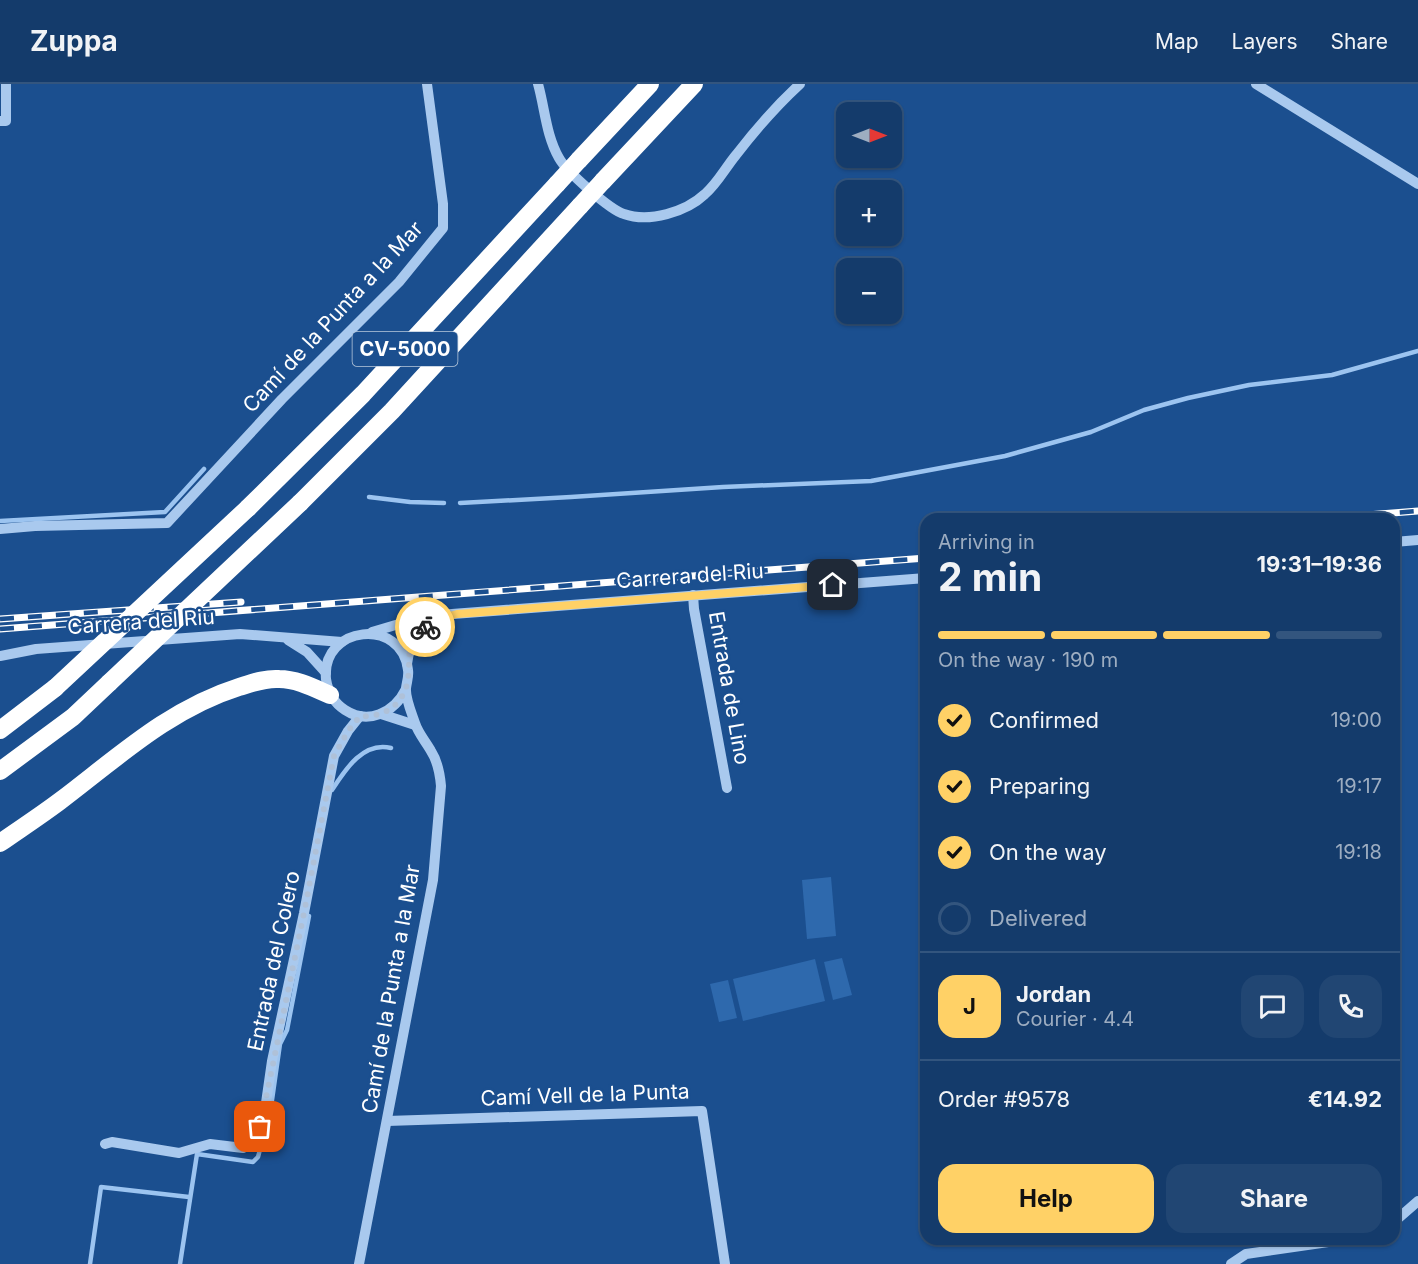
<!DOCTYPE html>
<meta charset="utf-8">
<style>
body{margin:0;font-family:Inter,sans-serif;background:#214673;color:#f1f3f6;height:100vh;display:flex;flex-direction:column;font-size:22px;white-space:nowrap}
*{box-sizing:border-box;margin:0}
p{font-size:20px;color:#9dadc1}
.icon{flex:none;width:33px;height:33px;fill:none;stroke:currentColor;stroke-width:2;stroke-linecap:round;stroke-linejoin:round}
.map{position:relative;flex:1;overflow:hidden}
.details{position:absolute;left:920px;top:429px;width:480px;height:732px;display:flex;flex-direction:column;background:#143b6b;border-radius:18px;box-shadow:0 2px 4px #0004,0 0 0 2px #33557e}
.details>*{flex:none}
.needle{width:39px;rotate:90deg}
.buttons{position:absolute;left:836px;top:18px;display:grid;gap:12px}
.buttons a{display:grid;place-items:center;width:66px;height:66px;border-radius:12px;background:#143b6b;box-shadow:0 2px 4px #0004,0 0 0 2px #33557e;font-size:30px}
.pin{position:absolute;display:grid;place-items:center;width:51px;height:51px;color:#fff;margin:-26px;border-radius:12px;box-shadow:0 3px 9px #0006}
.courier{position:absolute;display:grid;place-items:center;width:60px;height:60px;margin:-30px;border:4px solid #ffd166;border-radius:50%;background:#fff;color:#222;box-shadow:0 2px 8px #0007}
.overview em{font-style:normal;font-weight:700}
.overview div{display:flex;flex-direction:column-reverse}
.overview{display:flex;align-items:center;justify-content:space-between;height:102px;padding:0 18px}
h1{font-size:39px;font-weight:700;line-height:45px}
.bar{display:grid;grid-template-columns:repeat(4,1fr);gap:9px 6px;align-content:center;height:72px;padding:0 18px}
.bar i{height:8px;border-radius:4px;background:#33557e}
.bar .current{background:#ffd166}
.bar p{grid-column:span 4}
.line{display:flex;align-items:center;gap:15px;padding:0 18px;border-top:2px solid #33557e}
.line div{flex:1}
.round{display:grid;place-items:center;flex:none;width:63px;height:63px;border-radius:18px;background:#214673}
ol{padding:0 18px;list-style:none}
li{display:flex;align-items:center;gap:18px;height:66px}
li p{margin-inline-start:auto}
li .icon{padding:6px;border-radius:50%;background:#ffd166;color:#111;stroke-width:4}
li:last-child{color:#9dadc1}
li i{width:33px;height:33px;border:3px solid #33557e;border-radius:50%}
.cta{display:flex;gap:12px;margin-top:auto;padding:12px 18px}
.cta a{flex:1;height:69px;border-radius:18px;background:#ffd166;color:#111;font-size:24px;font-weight:700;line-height:69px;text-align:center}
.cta a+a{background:#214673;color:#f1f3f6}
header{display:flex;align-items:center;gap:36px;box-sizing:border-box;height:84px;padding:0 30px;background:#143b6b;border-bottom:2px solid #33557e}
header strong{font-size:28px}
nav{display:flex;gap:33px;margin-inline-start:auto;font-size:21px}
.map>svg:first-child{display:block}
.pitch{fill:#2e69ad}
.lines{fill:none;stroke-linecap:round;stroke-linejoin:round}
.stream{stroke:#9cc4f0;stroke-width:4.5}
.minor{stroke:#a9c9ee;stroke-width:10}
.highway{stroke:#fff;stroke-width:18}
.rail-casing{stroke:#fff;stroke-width:7}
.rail{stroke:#1b4f8f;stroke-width:4.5;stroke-dasharray:14;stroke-linecap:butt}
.highway-bridge{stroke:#fff;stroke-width:18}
.done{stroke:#afc1d8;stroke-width:6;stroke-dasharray:0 10.8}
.route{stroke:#ffd166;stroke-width:8}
.labels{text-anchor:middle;stroke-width:5;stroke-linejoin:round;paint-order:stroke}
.shield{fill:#1b4f8f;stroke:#bbcadd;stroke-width:1.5}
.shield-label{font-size:20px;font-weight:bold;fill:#fff}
.street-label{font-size:21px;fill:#fff;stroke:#1b4f8f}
</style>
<header>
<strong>Zuppa</strong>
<nav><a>Map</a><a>Layers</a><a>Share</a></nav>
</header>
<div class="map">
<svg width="1418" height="1180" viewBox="0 0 1418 1180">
<rect width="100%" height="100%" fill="#1b4f8f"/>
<g class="pitch">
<polygon points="831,793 836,852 807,855 802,796"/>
<polygon points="842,874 852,911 833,916 824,878"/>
<polygon points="815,875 825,917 743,937 733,895"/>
<polygon points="728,896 737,934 719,938 710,900"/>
</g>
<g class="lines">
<g class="stream">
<polyline points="369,413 410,418 444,419"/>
<polyline points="460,419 571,413 723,403 871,397 1005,372 1091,348 1144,326 1188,314 1249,301 1332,291 1418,267"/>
<polyline points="0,437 165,428 204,385"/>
<path d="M332,706C345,686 363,657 391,664"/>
<polyline points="271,1023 280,960 287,946 309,832"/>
<polyline points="90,1180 101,1103 189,1113"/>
<polyline points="180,1180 197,1070 253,1078 258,1073 269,1032"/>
</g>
<g class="minor">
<path d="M538,0C545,25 546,51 559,74C566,87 610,126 624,130C649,139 686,128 705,110C717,100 726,83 736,71C756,45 776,22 800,0"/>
<polyline points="1256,0 1418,100"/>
<polyline points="0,37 6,37 6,0"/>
<polyline points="0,445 35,442 167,439 282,315 399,198 443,144 443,120 427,0"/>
<polyline points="1394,458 1418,456"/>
<polyline points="693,511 694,525 727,704"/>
<polyline points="372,548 426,532 926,494"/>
<polyline points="288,556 307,568 326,589"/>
<polyline points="0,572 36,565 240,550 342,558"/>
<path d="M407,580C410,556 420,543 442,534"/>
<polyline points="381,630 415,641"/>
<polyline points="387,1037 702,1027 725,1180"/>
<polyline points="105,1060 112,1058 179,1069 210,1060 243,1064 249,1061 255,1053 264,1033 272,977 304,829 334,672 348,647 360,632"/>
<polyline points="1394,1138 1418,1117"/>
<path d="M359,1180L433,796L441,702C440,690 438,678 431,667C426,658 418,649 415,639C412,630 405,614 406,604C407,597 409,592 408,586C402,533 321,541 326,595C328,608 334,619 345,626C368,641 394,629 406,605"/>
<polyline points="1231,1180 1246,1170 1349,1155"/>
</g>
<g class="highway">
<polyline points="579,76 650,0"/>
<polyline points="603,97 694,0"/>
<polyline points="300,419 392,327 580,122"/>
<polyline points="248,424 363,310 557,100"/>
<polyline points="0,646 55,604"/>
<polyline points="0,687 73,633 109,599"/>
<path d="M0,759C20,745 40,732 60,717C117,674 169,625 239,603C252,599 265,594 279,595C297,595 314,604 330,611"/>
</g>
<defs>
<g id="rail">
<polyline points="1316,435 1418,427"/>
<polyline points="0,535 241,518"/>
<polyline points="0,545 926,474"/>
</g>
</defs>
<use href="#rail" class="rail-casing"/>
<use href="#rail" class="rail"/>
<g class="highway-bridge">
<polyline points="557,100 579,76"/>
<polyline points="580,122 603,97"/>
<polyline points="109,599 300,419"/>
<polyline points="55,604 248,424"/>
</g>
</g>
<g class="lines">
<path class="done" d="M260,1043L304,829L334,672L348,647L360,632C382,634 402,622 407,600C412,578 403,559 425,543"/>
<polyline class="route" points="425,543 442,534 457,530 833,501"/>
</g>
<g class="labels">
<rect class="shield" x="352.5" y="248" width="105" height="34" rx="4.5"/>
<g class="shield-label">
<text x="405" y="272">CV-5000</text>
</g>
<g class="street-label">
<text transform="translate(333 233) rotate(-47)" y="7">Camí de la Punta a la Mar</text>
<text transform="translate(690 492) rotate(-4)" y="7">Carrera del Riu</text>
<text transform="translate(141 538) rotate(-4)" y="7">Carrera del Riu</text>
<text transform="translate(729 604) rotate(80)" y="7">Entrada de Lino</text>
<text transform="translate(274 877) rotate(-78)" y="7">Entrada del Colero</text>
<text transform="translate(391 905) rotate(-80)" y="7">Camí de la Punta a la Mar</text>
<text transform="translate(585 1011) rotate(-2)" y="7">Camí Vell de la Punta</text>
</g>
</g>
</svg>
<div class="buttons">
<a><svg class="needle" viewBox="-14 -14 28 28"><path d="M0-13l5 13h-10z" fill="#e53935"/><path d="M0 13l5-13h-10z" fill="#9dadc1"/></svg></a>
<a>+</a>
<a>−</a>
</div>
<div class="pin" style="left:260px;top:1043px;background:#ea580c"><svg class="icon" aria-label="bag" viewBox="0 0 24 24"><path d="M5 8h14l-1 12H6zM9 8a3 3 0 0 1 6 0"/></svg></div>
<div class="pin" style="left:833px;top:501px;background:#1f2937"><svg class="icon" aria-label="home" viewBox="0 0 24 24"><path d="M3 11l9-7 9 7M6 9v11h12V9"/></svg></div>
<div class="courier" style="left:425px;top:543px"><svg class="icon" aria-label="bike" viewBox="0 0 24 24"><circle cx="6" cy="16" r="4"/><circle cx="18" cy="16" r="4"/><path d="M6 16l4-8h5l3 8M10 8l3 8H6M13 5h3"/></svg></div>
<section class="details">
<div class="overview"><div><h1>2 min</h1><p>Arriving in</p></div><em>19:31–19:36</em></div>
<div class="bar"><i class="current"></i><i class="current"></i><i class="current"></i><i></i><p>On the way · 190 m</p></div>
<ol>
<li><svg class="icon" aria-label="check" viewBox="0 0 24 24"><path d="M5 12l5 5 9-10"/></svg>Confirmed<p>19:00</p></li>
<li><svg class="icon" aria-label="check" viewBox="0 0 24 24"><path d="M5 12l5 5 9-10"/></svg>Preparing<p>19:17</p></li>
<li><svg class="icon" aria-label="check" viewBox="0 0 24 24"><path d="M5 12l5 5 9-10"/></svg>On the way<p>19:18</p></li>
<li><i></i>Delivered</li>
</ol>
<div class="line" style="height:108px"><b class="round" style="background:#ffd166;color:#111">J</b><div><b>Jordan</b><p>Courier · 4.4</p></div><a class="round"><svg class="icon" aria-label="chat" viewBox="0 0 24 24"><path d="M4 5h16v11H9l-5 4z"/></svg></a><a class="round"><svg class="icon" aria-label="phone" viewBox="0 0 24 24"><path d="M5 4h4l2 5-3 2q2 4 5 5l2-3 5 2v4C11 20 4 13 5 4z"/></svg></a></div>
<div class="line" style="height:78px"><div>Order #9578</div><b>€14.92</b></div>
<div class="cta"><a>Help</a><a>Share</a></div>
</section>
</div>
